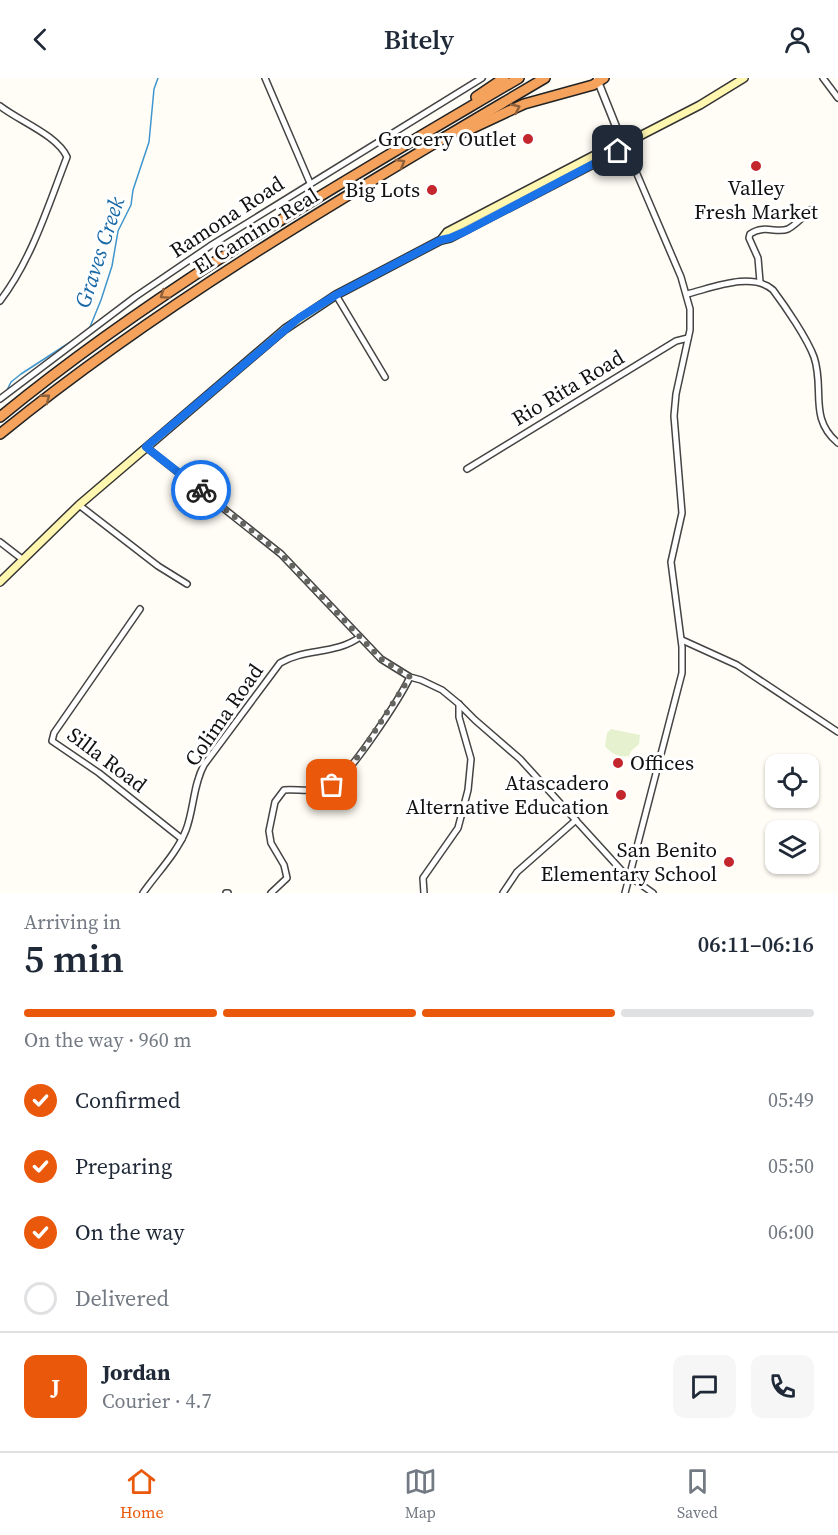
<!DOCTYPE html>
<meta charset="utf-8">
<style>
body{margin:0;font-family:"Source Serif 4",serif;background:#f6f6f7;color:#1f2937;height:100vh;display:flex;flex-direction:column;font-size:22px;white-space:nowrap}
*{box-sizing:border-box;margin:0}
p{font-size:20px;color:#747a83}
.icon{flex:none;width:33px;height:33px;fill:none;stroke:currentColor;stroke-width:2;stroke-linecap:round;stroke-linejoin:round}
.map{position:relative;height:815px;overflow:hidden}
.sheet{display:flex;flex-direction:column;background:#fff;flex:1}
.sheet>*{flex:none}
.controls{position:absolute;left:765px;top:676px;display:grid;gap:12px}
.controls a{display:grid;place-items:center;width:54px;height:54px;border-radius:12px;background:#fff;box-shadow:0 2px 4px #0004;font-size:30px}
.pin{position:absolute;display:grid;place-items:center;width:51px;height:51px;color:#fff;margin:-26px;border-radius:12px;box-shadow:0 3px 9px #0006}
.courier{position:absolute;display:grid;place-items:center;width:60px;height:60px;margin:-30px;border:4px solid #1a73e8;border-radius:50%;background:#fff;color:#222;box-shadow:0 2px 8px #0007}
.summary em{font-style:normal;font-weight:600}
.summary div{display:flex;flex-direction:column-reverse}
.summary{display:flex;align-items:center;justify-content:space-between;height:102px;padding:0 24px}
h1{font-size:39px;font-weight:600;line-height:45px}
.bar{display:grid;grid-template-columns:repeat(4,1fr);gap:9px 6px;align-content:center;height:72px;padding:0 24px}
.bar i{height:8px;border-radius:4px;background:#e0e1e3}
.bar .current{background:#ea580c}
.bar p{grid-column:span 4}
.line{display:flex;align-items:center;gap:15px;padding:0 24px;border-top:2px solid #e0e1e3}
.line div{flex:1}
.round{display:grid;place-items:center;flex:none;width:63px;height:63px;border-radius:12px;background:#f6f6f7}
ol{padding:0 24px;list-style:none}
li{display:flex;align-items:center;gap:18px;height:66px}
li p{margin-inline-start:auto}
li .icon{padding:6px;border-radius:50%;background:#ea580c;color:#fff;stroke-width:4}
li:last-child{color:#747a83}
li i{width:33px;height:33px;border:3px solid #e0e1e3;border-radius:50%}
header{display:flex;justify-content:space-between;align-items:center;height:78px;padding:0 24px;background:#fff;font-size:27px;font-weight:600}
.menu{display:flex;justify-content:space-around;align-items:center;height:84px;border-top:2px solid #e0e1e3;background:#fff;font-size:16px;color:#747a83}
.menu a{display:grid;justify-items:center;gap:3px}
.menu .current{color:#ea580c}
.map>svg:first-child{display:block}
.pitch{fill:#e6f2cf}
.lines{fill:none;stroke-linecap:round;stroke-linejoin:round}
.stream{stroke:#3f96cf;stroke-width:1.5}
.minor-casing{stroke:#444;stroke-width:8}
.tertiary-casing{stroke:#444;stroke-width:9}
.secondary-casing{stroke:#333;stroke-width:10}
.motorway-casing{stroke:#222;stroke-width:12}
.minor{stroke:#fff;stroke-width:5}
.tertiary{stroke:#fff;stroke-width:6}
.secondary{stroke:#fff6b0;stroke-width:7}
.motorway{stroke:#f5a25d;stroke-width:9}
.oneway{stroke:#8e613b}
.done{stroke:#646461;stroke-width:6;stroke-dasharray:0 10.8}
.route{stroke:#1a73e8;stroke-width:8}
.poi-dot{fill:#c4262e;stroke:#fff;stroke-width:2}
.labels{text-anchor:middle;stroke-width:6;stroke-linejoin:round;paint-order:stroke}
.poi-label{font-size:21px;fill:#111;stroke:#fff;text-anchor:end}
.street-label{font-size:21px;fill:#111;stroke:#fff}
.water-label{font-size:22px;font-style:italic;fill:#1768a6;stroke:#fff}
</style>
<header><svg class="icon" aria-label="back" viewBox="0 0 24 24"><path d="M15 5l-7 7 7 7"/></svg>Bitely<svg class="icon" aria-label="person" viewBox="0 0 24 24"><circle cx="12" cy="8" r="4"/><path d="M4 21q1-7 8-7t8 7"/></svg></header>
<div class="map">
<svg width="838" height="815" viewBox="0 0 838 815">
<rect width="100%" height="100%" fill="#fffdf5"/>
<path class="pitch" d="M611,651L640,657L639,666L631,673L629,678C620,680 610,675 605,668L607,655Z"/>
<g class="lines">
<g class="stream">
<polyline points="90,249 101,222 112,188 118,153 131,127 133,112 149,64 154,11 158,0"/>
<polyline points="6,314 11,304 21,296 75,261"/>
</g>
<defs>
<g id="minor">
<polyline points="265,0 310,105"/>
<polyline points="823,0 838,20"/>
<path d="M0,28C19,43 57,57 67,79C48,128 32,181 0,223"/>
<path d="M760,204L758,180L749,160L750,156C765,146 777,156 788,151C796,147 804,138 810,132"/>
<path d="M687,216C712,210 752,193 773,212C785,228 807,260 814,279C825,311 808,340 838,365"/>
<polyline points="336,217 385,299"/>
<polyline points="0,321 135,219 210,168 482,0"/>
<polyline points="146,369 281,476 381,581 410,599 421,602 442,612 459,626 475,642 520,681 622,793 653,815"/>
<polyline points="467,391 676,263 688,260"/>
<polyline points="79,427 158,488 187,506"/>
<polyline points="0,464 22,481"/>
<polyline points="140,531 54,655 52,663 99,695 182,761"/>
<polyline points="682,562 737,587 838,654"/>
<path d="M143,815C157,795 177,775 186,752C194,731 193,707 204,687L280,585C305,570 335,577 360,559"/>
<polyline points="226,815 228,815"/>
<path d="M271,815L287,800L284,787L271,765L269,753L275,724L284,712C300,711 316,715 330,708C349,699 400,620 410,599"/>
<polyline points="424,815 423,800 458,750 468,712 471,681 459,639 459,626"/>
<polyline points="503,815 517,794 576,742"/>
<polyline points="625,815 682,595 682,569 671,484 682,435 674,338 676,316 690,252 690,231 681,199 628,75 627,68"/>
</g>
<polyline id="tertiary" points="597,1 623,66"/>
<g id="secondary">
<polyline points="441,162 447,154 614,67 625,62 634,61"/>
<polyline points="0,504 79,427 285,251 336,217 441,162 450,160 624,70 634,61 700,27 744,0"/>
</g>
<g id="motorway">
<polyline points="476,19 504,0"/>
<polyline points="462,55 524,26 593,7 604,0"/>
<path d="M0,339C161,207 341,105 519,0"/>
<path d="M0,356C170,218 357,111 545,0"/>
</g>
</defs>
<use href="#minor" class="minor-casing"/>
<use href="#tertiary" class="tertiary-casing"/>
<use href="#secondary" class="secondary-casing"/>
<use href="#motorway" class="motorway-casing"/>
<use href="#minor" class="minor"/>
<use href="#tertiary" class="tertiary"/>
<use href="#secondary" class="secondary"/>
<use href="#motorway" class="motorway"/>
</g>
<defs><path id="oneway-chevron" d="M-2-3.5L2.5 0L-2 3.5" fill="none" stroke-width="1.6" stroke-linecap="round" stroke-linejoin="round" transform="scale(1.5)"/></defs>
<g class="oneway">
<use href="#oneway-chevron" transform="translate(516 30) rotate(-25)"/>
<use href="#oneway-chevron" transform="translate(401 85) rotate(-31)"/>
<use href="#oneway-chevron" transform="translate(164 217) rotate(146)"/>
<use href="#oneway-chevron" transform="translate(46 320) rotate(-38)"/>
</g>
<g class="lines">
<polyline class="done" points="201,412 281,476 381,581 410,599 362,673 343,698 332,707"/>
<polyline class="route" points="201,412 146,369 299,240 336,217 441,162 450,160 464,154 618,73"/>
</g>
<g class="poi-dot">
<circle cx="528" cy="61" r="6"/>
<circle cx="756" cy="88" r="6"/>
<circle cx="432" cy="112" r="6"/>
<circle cx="618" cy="685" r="6"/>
<circle cx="621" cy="717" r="6"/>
<circle cx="729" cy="784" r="6"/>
</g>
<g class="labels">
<g class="poi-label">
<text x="516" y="68">Grocery Outlet</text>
<text x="756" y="117" text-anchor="middle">Valley<tspan x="756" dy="24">Fresh Market</tspan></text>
<text x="420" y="119">Big Lots</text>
<text x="630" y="692" text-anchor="start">Offices</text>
<text x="609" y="712">Atascadero<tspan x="609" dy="24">Alternative Education</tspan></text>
<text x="717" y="779">San Benito<tspan x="717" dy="24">Elementary School</tspan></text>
</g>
<g class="street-label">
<text transform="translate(227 139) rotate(-33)" y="7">Ramona Road</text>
<text transform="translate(256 153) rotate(-32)" y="7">El Camino Real</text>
<text transform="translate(568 310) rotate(-31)" y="7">Rio Rita Road</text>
<text transform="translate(224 637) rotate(-55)" y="7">Colima Road</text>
<text transform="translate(107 682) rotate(37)" y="7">Silla Road</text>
</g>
<g class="water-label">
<text transform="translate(99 174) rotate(-72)" y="8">Graves Creek</text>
</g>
</g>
</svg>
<div class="controls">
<a><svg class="icon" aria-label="locate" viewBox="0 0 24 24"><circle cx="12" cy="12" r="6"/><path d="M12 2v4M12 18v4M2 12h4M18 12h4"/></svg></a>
<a><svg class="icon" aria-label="layers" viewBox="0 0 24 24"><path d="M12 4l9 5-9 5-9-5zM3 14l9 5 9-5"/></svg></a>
</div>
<div class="pin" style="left:332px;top:707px;background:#ea580c"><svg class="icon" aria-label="bag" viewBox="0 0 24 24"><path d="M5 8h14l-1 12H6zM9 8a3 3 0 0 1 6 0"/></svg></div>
<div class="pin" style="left:618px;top:73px;background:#1f2937"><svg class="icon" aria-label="home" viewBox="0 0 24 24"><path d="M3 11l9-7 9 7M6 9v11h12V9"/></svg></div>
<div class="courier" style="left:201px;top:412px"><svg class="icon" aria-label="bike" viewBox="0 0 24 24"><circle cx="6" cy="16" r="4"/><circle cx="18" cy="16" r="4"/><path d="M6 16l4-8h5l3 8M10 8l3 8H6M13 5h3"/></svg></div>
</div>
<section class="sheet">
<div class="summary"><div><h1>5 min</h1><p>Arriving in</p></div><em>06:11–06:16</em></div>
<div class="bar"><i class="current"></i><i class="current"></i><i class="current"></i><i></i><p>On the way · 960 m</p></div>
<ol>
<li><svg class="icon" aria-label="check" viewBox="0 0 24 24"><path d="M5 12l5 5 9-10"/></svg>Confirmed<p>05:49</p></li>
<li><svg class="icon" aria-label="check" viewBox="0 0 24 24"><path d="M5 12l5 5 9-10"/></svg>Preparing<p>05:50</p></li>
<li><svg class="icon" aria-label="check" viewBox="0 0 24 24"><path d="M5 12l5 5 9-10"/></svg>On the way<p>06:00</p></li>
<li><i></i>Delivered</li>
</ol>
<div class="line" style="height:108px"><b class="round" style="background:#ea580c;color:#fff">J</b><div><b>Jordan</b><p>Courier · 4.7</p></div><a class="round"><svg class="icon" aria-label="chat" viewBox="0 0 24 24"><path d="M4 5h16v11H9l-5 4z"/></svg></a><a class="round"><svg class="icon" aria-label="phone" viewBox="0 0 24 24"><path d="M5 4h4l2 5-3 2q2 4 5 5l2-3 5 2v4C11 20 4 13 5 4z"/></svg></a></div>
</section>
<nav class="menu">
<a class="current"><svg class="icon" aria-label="home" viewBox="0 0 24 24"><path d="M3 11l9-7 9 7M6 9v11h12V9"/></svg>Home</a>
<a><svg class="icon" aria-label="map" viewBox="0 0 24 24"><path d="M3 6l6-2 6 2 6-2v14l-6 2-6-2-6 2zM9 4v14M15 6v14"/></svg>Map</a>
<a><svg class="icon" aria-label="saved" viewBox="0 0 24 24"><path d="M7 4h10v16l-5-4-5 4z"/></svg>Saved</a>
</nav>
